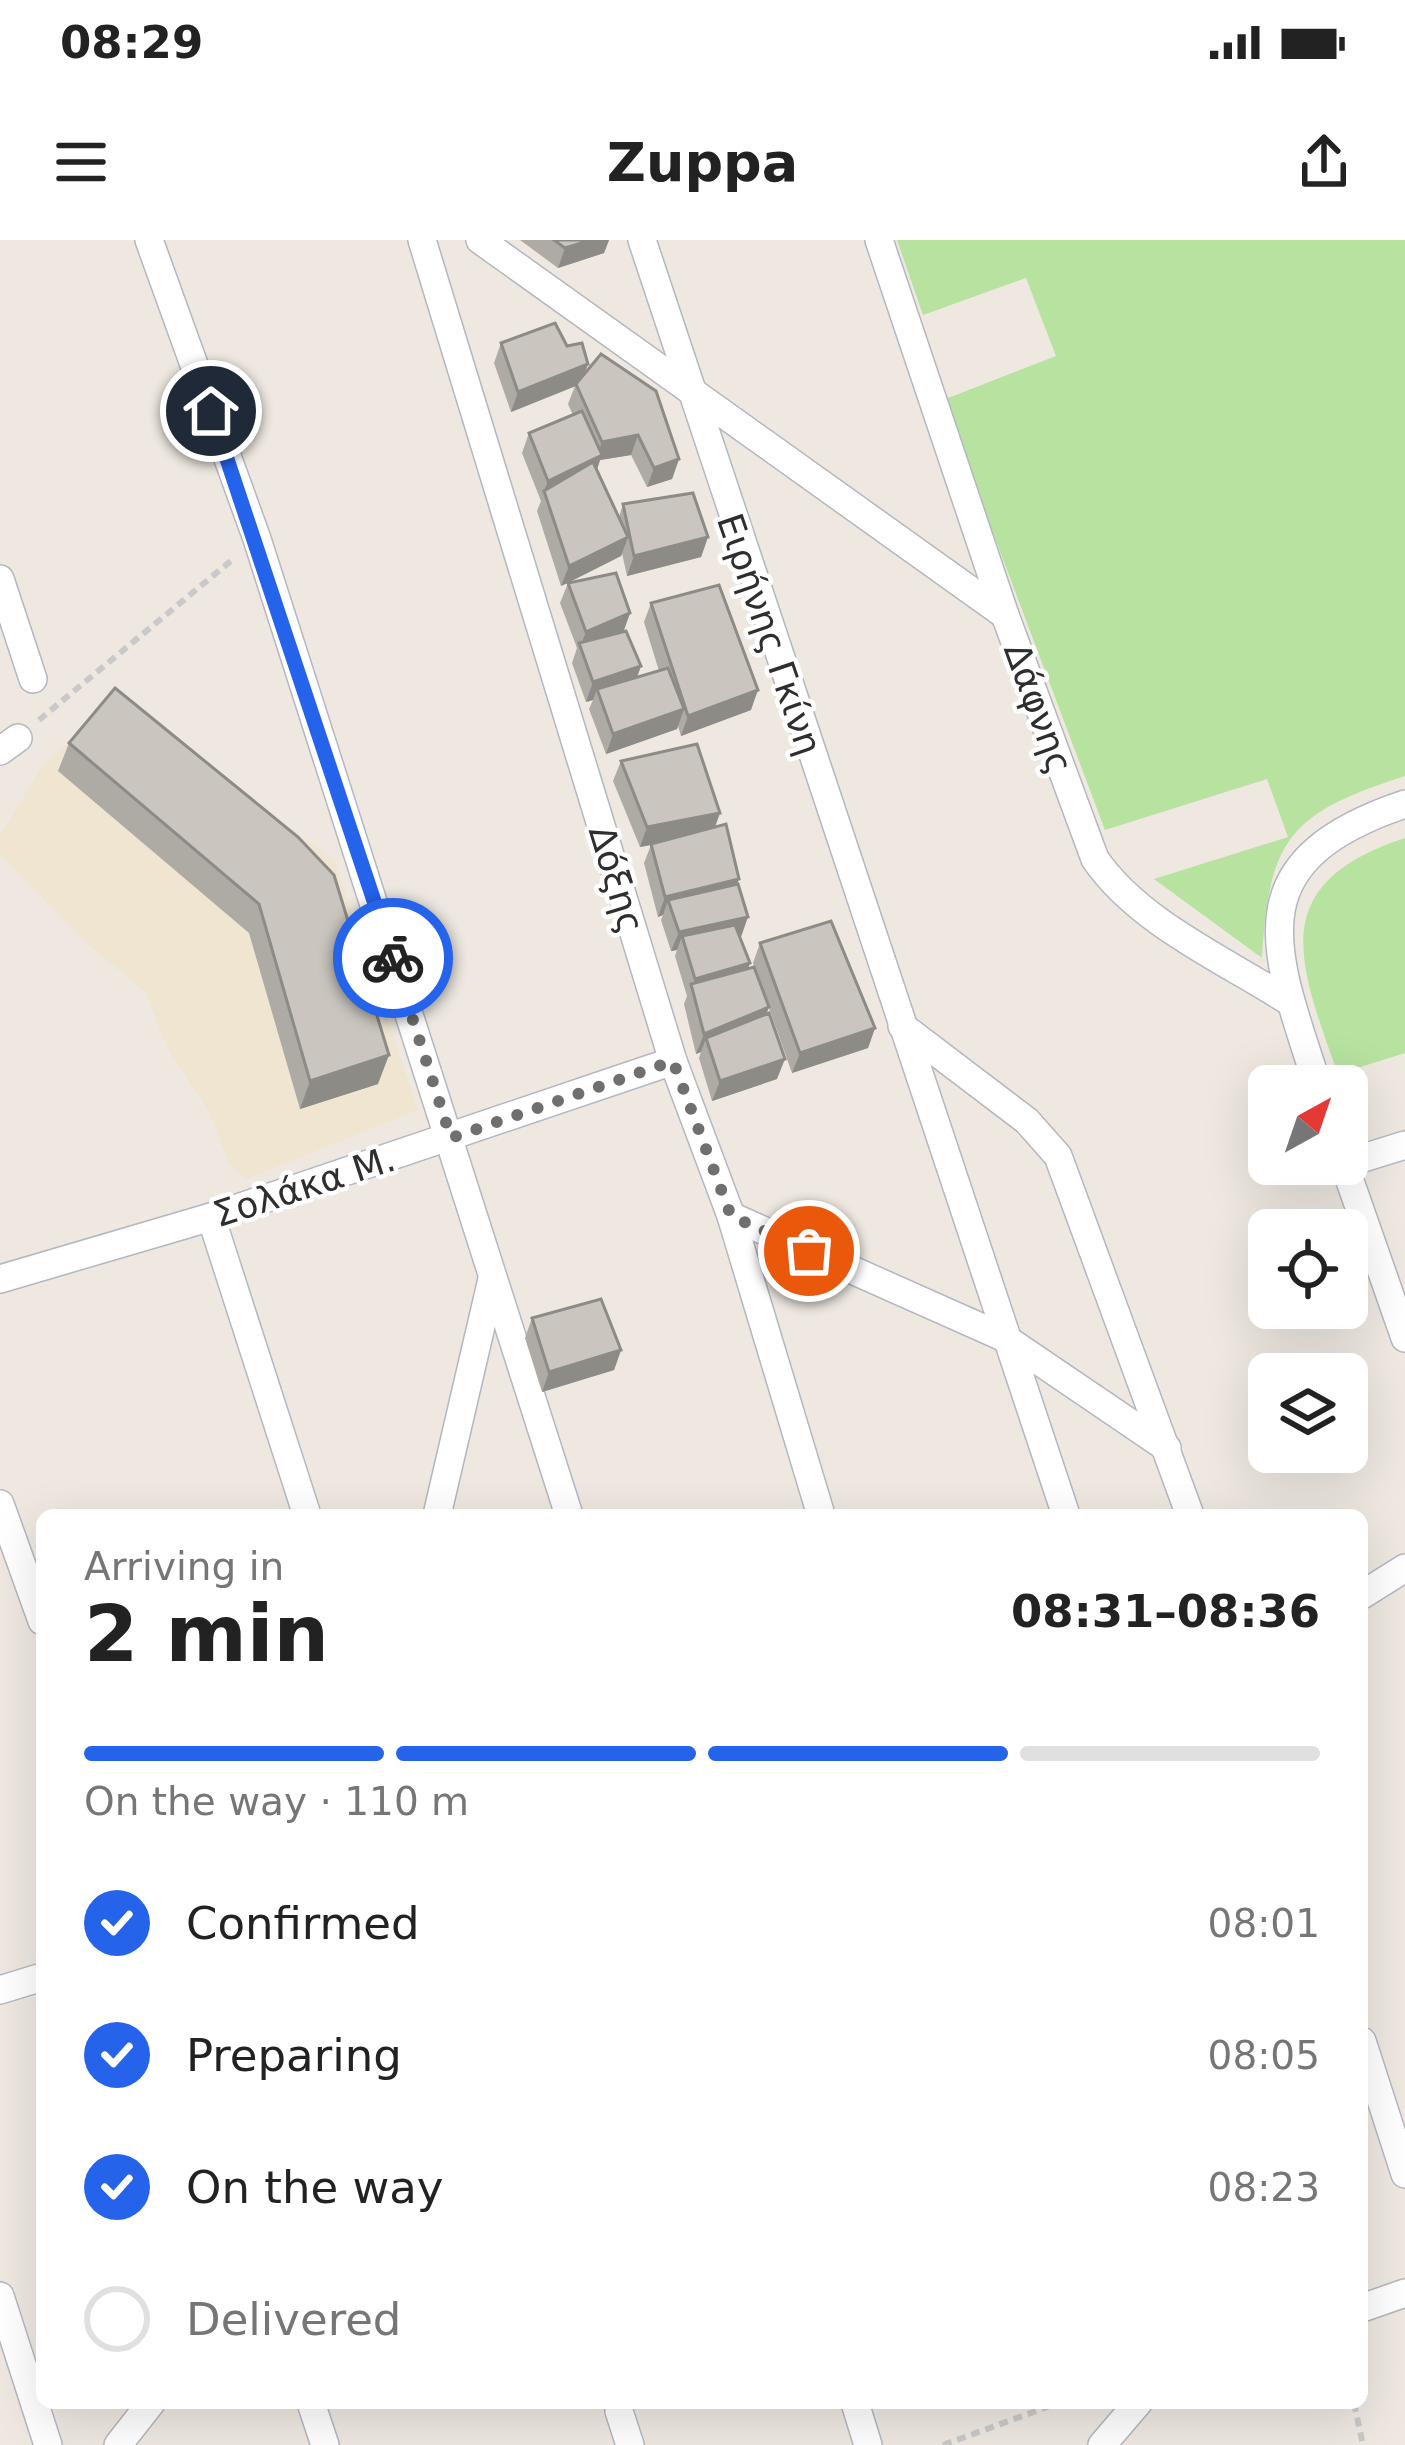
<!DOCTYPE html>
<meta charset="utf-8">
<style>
body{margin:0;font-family:"DejaVu Sans",sans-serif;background:#f2f2f2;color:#222;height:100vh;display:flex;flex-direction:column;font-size:45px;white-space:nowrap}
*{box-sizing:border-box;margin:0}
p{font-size:39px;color:#767676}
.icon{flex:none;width:66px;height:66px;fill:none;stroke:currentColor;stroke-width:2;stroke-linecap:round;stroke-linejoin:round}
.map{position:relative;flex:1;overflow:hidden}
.sheet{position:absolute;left:36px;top:1269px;width:1332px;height:900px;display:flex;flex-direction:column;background:#fff;border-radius:18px;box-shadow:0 12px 48px #0002}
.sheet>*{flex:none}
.needle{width:78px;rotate:40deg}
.buttons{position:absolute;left:1248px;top:825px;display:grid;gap:24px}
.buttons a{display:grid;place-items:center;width:120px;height:120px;border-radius:18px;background:#fff;box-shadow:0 12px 48px #0002;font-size:60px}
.pin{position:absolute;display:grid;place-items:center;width:102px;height:102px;color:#fff;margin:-51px;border:6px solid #fff;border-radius:50%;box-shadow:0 3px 12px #0007}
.courier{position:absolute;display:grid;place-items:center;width:120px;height:120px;margin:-60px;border:9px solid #2563eb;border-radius:50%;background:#fff;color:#222;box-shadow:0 3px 15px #0007}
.summary em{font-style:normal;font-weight:700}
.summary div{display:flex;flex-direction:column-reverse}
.summary{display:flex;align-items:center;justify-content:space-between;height:204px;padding:0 48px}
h1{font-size:78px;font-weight:700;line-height:90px}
.bar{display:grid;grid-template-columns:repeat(4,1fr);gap:18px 12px;align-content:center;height:144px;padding:0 48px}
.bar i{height:15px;border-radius:9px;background:#e0e0e0}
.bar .active{background:#2563eb}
.bar p{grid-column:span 4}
ol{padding:0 48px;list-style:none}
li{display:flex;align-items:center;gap:36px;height:132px}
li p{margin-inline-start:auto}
li .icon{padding:12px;border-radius:50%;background:#2563eb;color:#fff;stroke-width:4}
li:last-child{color:#767676}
li i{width:66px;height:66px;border:6px solid #e0e0e0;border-radius:50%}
.status{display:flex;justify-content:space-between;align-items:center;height:84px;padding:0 60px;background:#fff;direction:ltr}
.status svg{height:33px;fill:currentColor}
header{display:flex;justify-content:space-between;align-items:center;height:156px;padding:0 48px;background:#fff;font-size:54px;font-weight:700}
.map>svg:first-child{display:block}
.education{fill:#efe5d1}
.green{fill:#b7e2a0}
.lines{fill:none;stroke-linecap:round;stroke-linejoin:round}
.street-casing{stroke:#b4b7c0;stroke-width:30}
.path{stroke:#c9c9c9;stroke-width:6;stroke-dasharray:9 6;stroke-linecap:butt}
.street{stroke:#fff;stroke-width:27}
.wall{fill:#aeaaa4}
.shaded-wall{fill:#8d8b86}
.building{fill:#cac6bf;stroke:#8d8b86;stroke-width:3}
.done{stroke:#716f6d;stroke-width:12;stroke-dasharray:0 21.6}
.route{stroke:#2563eb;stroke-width:15}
.labels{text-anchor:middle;stroke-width:9;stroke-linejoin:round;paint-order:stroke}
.street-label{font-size:36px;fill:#2e2e2e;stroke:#fff}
</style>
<div class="status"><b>08:29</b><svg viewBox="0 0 49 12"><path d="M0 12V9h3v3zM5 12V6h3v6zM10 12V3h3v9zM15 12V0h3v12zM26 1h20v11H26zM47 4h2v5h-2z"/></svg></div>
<header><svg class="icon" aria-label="menu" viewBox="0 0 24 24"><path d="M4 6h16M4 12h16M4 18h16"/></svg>Zuppa<svg class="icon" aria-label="share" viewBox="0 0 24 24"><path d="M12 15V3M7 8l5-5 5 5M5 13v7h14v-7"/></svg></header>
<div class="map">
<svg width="1405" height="2205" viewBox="0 0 1405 2205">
<rect width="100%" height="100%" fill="#eee8e1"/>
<polygon class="education" points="114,463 334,620 418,870 246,939 229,923 208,870 167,808 146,753 83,700 0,614 0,595 43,525"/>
<g class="green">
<path d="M897,0H1405V536C1291,573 1269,597 1262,718L1154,639L1288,597L1267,539L1105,590L943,160L1056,116L1026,38L923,75Z"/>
<path d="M1405,598V813L1338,834C1298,722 1265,644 1405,598Z"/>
</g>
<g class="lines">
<defs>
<g id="street">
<polyline points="149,0 257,299 569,1275"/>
<polyline points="422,0 673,821 731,976 821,1275"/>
<polyline points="480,0 1005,375"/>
<polyline points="642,0 1066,1275"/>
<path d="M879,0L1005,375L1095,619C1139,683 1225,720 1290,762"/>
<polyline points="0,339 33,439"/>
<polyline points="0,511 18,498"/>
<polyline points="902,786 1027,881 1058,916 1190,1275"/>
<path d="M1318,846C1272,707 1235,621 1405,564"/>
<polyline points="1347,923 1405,905"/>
<polyline points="1344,924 1405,1098"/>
<polyline points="731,976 1005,1098 1167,1208"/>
<polyline points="211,977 307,1275"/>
<polyline points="0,1039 211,977 673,821"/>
<polyline points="0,1264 42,1381"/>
<polyline points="437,1275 492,1039"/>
<polyline points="1362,1355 1405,1328"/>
<polyline points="0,1750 42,1737"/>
<polyline points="1362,1801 1405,1934"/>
<polyline points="0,2056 48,2205"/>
<polyline points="1362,2068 1405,2053"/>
<polyline points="311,2163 325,2205"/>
<polyline points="855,2163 868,2205"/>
<polyline points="619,2171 630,2205"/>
<polyline points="118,2205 151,2163"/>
<polyline points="1102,2205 1138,2163"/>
</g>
</defs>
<use href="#street" class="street-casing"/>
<g class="path">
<polyline points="39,480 232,320"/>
<polyline points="1354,2163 1363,2205"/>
<polyline points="943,2205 1058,2163"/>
</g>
<use href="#street" class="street"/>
</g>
<g class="wall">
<polygon points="520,0 609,0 604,13 558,28"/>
<polygon points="501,103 567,106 585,134 679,219 672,239 647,247 631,215 600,220 597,230 619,277 623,264 708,297 701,317 627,336 622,313 621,316 568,343 630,373 623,392 641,426 637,437 659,431 644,382 651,363 751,470 681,496 678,486 677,489 606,514 589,469 593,460 586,462 572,423 577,408 560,363 568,343 561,346 537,271 541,261 522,213 529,193 573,175 568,164 575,146 511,172 494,123"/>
<polygon points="115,448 378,844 300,869 249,693 58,531 69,503"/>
<polygon points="621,521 715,587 737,644 741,697 740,697 748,728 767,774 777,839 712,861 699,818 701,812 696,814 684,764 687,756 675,716 677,710 671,711 661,680 663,675 658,677 644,623 651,605 640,607 613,541"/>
<polygon points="760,703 875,788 868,808 792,833 753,723"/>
<polygon points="532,1078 621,1110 614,1130 542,1152 525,1098"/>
</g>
<g class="shaded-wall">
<polygon points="591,0 609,0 604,13 558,28 565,8"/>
<polygon points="588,124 581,144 511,172 518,152"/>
<polygon points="638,195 631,215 600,220 595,235 544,251 540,261 548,241 596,218 602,202"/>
<polygon points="679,219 672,239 647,247 654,228"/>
<polygon points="628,297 621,316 561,346 569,326"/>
<polygon points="708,297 701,317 627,336 634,316"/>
<polygon points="630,373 623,393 580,407 586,392"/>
<polygon points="641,426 634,445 597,449 593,460 586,462 593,442"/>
<polygon points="758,450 751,470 681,496 688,476"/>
<polygon points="684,469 677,489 606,514 613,494"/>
<polygon points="720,573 713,593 640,607 647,587"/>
<polygon points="739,639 732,659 668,660 663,675 658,677 665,657"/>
<polygon points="748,677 741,697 686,708 682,696 677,710 671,711 679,692"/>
<polygon points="750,723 743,743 692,747 695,739"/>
<polygon points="769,767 762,787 706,798 701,812 696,814 704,794"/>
<polygon points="875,788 868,808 792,833 800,813"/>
<polygon points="389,815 378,844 300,869 310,841"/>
<polygon points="785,819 777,839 712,861 720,841"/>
<polygon points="621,1110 614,1130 542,1152 549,1132"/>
</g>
<g class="building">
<polygon points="554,0 591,0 565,8"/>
<polygon points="555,83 567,106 582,103 588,124 518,152 501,103"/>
<polygon points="601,114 656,151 679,219 654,228 638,195 602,202 576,144"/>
<polygon points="582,171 602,215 548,241 529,193"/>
<polygon points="593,222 628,297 569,326 544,251"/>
<polygon points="693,253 708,297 634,316 623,264"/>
<polygon points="616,333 630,373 586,392 568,343"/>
<polygon points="719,345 758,450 688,476 651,363"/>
<polygon points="626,391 641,426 593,442 579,403"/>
<polygon points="668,428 684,469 613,494 597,449"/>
<polygon points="115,448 298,597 334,635 389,815 310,841 259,664 69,503"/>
<polygon points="697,504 720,573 647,587 621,521"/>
<polygon points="726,584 739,639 665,657 651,604"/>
<polygon points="738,644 748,677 679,692 668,660"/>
<polygon points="831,681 875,788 800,813 760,703"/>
<polygon points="735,685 750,723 695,739 682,696"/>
<polygon points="754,727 769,767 704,794 691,744"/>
<polygon points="769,773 785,819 720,841 706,798"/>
<polygon points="601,1059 621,1110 549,1132 532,1078"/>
</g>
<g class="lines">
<polyline class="done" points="393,718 451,898 673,821 731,976 809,1011"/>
<polyline class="route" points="211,171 393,718"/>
</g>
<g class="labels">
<g class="street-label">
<text transform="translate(770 394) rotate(71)" y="13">Ειρήνης Γκίνη</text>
<text transform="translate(1039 468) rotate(70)" y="13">Δάφνης</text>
<text transform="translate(617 639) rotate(73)" y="13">Δόξης</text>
<text transform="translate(304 946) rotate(-18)" y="13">Σολάκα Μ.</text>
</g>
</g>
</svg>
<div class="buttons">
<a><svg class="needle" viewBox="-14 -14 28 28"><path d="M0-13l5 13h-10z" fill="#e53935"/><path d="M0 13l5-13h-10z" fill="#767676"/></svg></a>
<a><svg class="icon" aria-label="locate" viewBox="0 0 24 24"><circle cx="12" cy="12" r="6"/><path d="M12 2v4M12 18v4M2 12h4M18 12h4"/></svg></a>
<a><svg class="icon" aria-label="layers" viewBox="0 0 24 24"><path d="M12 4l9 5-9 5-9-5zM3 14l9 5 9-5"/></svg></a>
</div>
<div class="pin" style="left:809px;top:1011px;background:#ea580c"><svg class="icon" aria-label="bag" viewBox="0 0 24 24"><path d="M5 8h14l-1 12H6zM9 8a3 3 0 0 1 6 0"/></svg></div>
<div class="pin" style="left:211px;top:171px;background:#1f2937"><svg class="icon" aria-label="home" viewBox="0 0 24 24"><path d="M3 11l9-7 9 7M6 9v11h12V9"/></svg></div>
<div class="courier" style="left:393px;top:718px"><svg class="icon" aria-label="bike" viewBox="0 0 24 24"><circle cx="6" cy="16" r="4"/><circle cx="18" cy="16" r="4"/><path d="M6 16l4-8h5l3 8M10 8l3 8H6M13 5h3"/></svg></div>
<section class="sheet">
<div class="summary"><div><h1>2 min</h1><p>Arriving in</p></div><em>08:31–08:36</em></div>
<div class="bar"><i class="active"></i><i class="active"></i><i class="active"></i><i></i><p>On the way · 110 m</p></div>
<ol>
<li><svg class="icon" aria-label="check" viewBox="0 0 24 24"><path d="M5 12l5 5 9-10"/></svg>Confirmed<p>08:01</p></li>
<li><svg class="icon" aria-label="check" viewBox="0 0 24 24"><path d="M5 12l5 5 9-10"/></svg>Preparing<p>08:05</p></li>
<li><svg class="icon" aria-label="check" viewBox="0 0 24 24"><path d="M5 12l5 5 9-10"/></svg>On the way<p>08:23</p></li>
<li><i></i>Delivered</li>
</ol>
</section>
</div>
